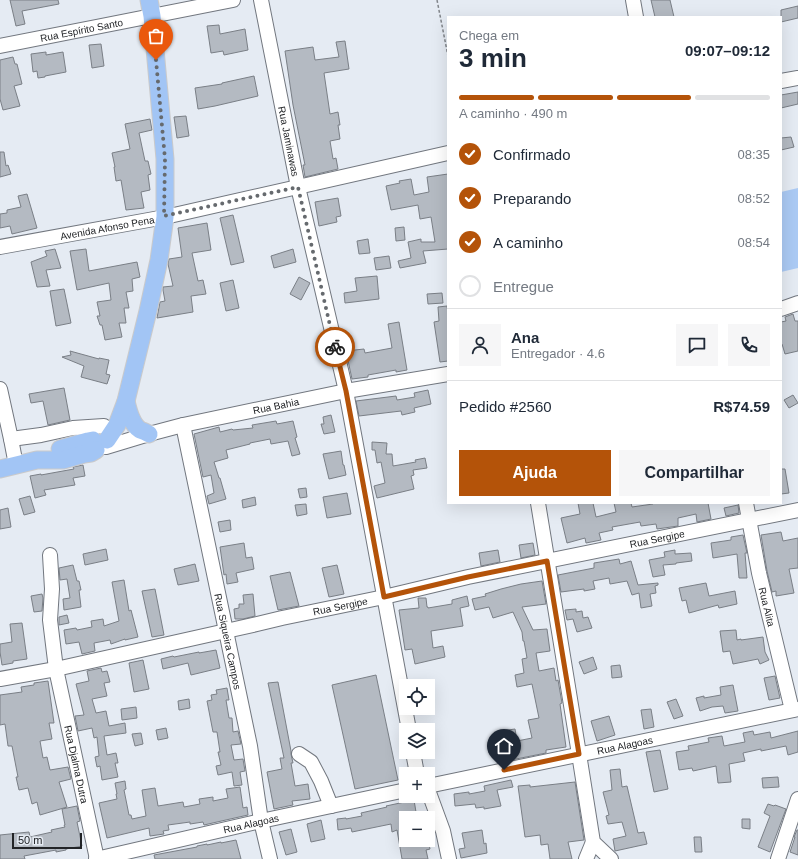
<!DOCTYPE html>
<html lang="pt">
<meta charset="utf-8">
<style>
body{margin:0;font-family:Helvetica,sans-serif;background:#f6f6f7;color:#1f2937;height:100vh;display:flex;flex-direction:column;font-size:15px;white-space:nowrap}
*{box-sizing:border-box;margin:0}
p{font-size:13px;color:#747a83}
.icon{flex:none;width:22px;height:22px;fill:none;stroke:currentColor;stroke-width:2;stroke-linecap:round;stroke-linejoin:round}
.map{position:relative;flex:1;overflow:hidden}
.sheet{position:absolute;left:447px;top:16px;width:335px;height:488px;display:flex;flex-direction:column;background:#fff;border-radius:0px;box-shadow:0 4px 16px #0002}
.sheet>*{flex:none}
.tools{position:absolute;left:399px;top:679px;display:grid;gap:8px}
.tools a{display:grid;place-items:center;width:36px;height:36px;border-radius:0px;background:#fff;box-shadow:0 4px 16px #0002;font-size:20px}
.scale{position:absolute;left:12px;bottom:10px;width:70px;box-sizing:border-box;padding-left:4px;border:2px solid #222427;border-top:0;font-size:11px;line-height:14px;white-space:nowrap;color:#222427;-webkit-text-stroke:3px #e5ebf3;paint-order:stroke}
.pin{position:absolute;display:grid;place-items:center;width:34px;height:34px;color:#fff;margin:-41px -17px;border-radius:50% 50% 50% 0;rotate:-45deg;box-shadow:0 0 4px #0007}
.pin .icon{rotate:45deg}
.courier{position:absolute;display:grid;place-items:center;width:40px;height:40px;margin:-20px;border:3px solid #b45309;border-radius:50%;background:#fff;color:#222;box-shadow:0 1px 5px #0007}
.headline em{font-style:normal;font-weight:800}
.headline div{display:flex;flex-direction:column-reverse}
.headline{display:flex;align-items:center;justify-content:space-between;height:68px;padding:0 12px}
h1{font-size:26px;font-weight:800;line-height:30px}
.bar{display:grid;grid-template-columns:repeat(4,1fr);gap:6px 4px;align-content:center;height:48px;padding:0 12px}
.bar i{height:5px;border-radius:3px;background:#e0e1e3}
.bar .active{background:#b45309}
.bar p{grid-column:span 4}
.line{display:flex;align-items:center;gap:10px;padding:0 12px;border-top:1px solid #e0e1e3}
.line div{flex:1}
.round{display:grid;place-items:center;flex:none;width:42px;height:42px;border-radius:0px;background:#f6f6f7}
ol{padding:0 12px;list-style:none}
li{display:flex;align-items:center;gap:12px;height:44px}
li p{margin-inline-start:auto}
li .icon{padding:4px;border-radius:50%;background:#b45309;color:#fff;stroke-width:4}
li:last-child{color:#747a83}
li i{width:22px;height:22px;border:2px solid #e0e1e3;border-radius:50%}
.primary-button{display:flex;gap:8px;margin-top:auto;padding:8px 12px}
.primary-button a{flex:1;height:46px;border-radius:0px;background:#b45309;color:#fff;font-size:16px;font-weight:800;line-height:46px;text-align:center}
.primary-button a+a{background:#f6f6f7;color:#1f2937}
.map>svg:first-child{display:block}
.green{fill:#abcaf4}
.building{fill:#b4bac2;stroke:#7a7f86}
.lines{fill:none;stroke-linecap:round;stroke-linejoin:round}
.minor-casing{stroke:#72777f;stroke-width:16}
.major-casing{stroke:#cacacb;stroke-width:19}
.path{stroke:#81858a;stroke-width:1.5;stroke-dasharray:3 2;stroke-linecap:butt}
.minor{stroke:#fff;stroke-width:14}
.major{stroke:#a2c5f5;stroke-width:17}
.done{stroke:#666a6e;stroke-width:4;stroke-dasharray:0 7.2}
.route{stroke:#b45309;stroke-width:5}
.labels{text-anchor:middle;stroke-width:3.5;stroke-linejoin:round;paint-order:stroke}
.street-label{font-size:10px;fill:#222427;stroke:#e5ebf3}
</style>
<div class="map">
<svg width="798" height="859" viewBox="0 0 798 859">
<rect width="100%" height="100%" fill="#e5ebf3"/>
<polygon class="green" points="798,188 798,268 781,272 781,192"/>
<g class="building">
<polygon points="10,0 58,0 59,4 22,11 25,24 16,26"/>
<polygon points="651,0 670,0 674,17 655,17"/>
<polygon points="798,6 798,18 781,22 781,10"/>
<polygon points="219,25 220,34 245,29 248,50 224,55 223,51 211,53 207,26"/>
<polygon points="345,41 349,69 324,73 330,114 338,112 340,125 338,125 340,139 330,141 333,159 336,158 338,169 305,177 303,165 305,165 293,105 285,51 313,47 315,60 339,57 336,42"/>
<polygon points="101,44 104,66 92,68 89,45"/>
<polygon points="46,52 46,55 63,52 66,72 45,76 45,77 38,78 37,71 33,72 31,54"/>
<polygon points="13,57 15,64 17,64 22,84 14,86 20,106 3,110 0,99 0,60"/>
<polygon points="254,76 258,96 215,106 198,109 195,88 222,84 222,83"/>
<polygon points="798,92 798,104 781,108 781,95"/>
<polygon points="186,116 189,136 177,138 174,117"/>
<polygon points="150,119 152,130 139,133 145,161 148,161 151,174 148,175 150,190 141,192 144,208 126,210 121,180 116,181 114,167 115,167 112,153 130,149 125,124"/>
<polygon points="791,137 794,147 781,150 781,138"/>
<polygon points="0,152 4,152 6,166 8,165 11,174 0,177"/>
<polygon points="448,174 448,249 423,251 426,263 400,268 398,261 411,258 408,242 421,239 421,242 435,242 431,217 420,219 418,205 391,210 386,186 400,183 399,181 411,179 414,195 429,192 427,177"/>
<polygon points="27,194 37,228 12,234 10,226 0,228 0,214 7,213 7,210 21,207 18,196"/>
<polygon points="338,198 341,216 336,217 337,222 319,226 315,202"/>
<polygon points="233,215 244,262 231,265 220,218"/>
<polygon points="207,223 211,250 192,253 198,281 203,280 206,294 191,296 193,312 157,318 160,302 165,301 163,290 163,287 173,286 168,264 169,259 182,257 178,228"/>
<polygon points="404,227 405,240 396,241 395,228"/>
<polygon points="368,239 370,253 359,254 357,241"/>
<polygon points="55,249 61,268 46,270 50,286 37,287 31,262 47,256 45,251"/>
<polygon points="86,249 89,271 137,262 140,277 132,279 133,291 126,292 129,308 124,308 126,323 119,323 122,337 105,340 102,325 100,325 97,316 100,316 97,302 111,300 109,283 77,290 70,251"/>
<polygon points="293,249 296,262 274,268 271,256"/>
<polygon points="389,256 391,268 376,270 374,258"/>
<polygon points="377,276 379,299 345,303 344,293 357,291 355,278"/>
<polygon points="299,277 310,283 301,300 290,294"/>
<polygon points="233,280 239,308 226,311 220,283"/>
<polygon points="64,289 71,323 56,326 50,291"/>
<polygon points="442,293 443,303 428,304 427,294"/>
<polygon points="447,306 448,313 448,361 440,362 434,322 439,321 438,307"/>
<polygon points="793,314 795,321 798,321 798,351 785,354 782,344 781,344 781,322 786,321 785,317"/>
<polygon points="399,322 407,370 396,372 396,370 368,375 368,377 352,379 346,351 364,349 365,353 392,348 388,324"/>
<polygon points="70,351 99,359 99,358 109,360 106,374 110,375 107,384 81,377 84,366 62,357 71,355"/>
<polygon points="64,388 70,420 48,425 43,401 31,403 29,394"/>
<polygon points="428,390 431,404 414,408 415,412 402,415 401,411 359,416 356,401 396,396 397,400 415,397 414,393"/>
<polygon points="793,395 798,403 789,408 784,400"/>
<polygon points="331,415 335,432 324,434 321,424 324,424 323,417"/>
<polygon points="276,421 277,424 293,421 297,437 295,438 300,454 292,456 288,441 271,444 270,439 250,443 250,444 226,450 228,458 214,462 219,478 220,478 226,499 209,504 207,496 214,493 211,475 203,477 194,434 219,427 220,432 232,429 233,430 253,428 252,425"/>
<polygon points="372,442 387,443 386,454 392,454 393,466 416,462 415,460 425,458 427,468 413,470 414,475 411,476 414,489 377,498 374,486 385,483 381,462 377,463 375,450 372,450"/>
<polygon points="341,451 343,465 344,465 346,475 329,479 323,454"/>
<polygon points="83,465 85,476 73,478 75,485 44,490 46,495 35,498 30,476 41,474 41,475 74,469 73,467"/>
<polygon points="781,469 785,469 789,493 781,494"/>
<polygon points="306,488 307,497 300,498 298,489"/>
<polygon points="347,493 351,514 327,518 323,497"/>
<polygon points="30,496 35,512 24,515 19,499"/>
<polygon points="255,497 256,505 243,508 242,500"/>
<polygon points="578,503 593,503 596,517 616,512 614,503 631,503 632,507 653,504 653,503 708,503 711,519 697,522 696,514 678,518 678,526 657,529 656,524 641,526 640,522 612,527 613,530 599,533 601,540 586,543 585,538 567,543 561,518 580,514"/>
<polygon points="306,504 307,514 297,516 295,505"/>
<polygon points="738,505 739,513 726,516 724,508"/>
<polygon points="8,508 11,527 0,529 0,510"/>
<polygon points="230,520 231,530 220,532 218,522"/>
<polygon points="781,532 783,541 798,538 798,568 789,569 794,593 776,596 776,591 772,592 767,571 761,535"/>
<polygon points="743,535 747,553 745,553 747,578 739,578 737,554 713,558 711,543 731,540 731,537"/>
<polygon points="244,543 246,558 252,557 254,569 236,573 238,582 227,584 226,574 224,575 220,547"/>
<polygon points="533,543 535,555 521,558 519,545"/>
<polygon points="106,549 108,560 85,565 83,554"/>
<polygon points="498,550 500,562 481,566 479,553"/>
<polygon points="675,550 675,554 691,553 692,561 676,563 676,564 663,565 665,575 653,577 649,560 665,557 664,552"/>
<polygon points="619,559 620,564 631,561 638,585 658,583 658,585 655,586 656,593 650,594 652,606 641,608 639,593 632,595 627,581 610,584 609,578 593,581 595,589 584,591 584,589 561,592 558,575 594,568 594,563"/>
<polygon points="195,564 199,581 178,585 174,569"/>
<polygon points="73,565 77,581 79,581 81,590 79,590 81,607 64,610 63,599 70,598 67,579 60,580 59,568"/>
<polygon points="337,565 344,594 329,597 322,568"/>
<polygon points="290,572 299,606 278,610 270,576"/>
<polygon points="124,580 129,611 131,610 138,637 125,640 125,639 111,644 110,640 94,643 95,651 82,654 79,642 66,644 64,630 76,628 77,630 92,627 91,621 103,619 104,626 119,621 112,582"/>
<polygon points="542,581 546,604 522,607 533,630 547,629 550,651 536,653 539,671 554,668 556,681 558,680 562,703 560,704 566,747 546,750 546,753 506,761 501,731 515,729 517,741 532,738 528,720 539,718 532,684 517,687 515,675 524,673 522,659 527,658 524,641 523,641 522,632 513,612 493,618 489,607 475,610 472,599 486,596 485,594 501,589 521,584"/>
<polygon points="706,583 709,596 735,591 737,604 719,608 718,605 689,613 686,600 682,601 679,588"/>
<polygon points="155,589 164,635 152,637 142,591"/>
<polygon points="42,594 43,598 42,611 34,612 31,596"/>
<polygon points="253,594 255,616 243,619 235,619 234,609 239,608 239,604 244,604 243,595"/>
<polygon points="467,596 469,606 460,608 463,626 431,631 433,648 443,646 445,657 415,664 412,649 405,650 399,610 419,608 418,598 426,598 427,607 428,607 428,608 452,604 452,600"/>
<polygon points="576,609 576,612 582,611 583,618 588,617 592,628 577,632 573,619 567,620 565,610"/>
<polygon points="67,615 69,623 59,625 59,617"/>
<polygon points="22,623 27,659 13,661 13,663 2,665 0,652 0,644 12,642 10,624"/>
<polygon points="736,630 737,640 741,639 741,640 763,637 765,652 769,660 760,664 758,659 733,664 730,651 723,652 720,631"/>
<polygon points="216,650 220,668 191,675 188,663 163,669 161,659 173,656 174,657 199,652 199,653"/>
<polygon points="593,657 597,669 584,674 579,662"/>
<polygon points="143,660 149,689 134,692 129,663"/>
<polygon points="620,665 622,677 612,678 611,666"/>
<polygon points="101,668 102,672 107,671 110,682 104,683 107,696 92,699 96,713 106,711 109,726 125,723 126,733 104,736 107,755 116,753 118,763 115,763 118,777 102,780 100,766 97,767 95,757 99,756 97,737 94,738 92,728 78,731 75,716 84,715 76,684 89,681 87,671"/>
<polygon points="376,675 398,780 355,789 332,685"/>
<polygon points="775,676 780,698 769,700 764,678"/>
<polygon points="48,681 54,723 49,723 52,739 40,741 43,758 47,757 50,770 68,767 71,779 59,782 67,807 40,815 37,802 32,804 28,788 19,790 16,777 18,777 12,746 8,746 5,724 0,725 0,695 22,692 21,687 34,685 34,683"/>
<polygon points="278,682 291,751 291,754 293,763 291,763 295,786 308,784 310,799 292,801 293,805 274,809 267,772 282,769 280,758 284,758 268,683"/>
<polygon points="733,685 738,711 725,713 723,706 712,707 700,711 696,698 704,696 704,698 721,695 720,687"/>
<polygon points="227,688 229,700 226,700 229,718 232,718 233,732 238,731 241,744 231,745 234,760 243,759 245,771 240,772 242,785 234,786 232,772 218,775 216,766 221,765 218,752 220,752 217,732 213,732 207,701 212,700 211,695 217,694 216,690"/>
<polygon points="189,699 190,708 179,710 178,701"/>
<polygon points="676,699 683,716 674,719 667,702"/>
<polygon points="136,707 137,718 122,720 121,709"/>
<polygon points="651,709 654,727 644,729 641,710"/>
<polygon points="609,716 615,735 597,741 591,721"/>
<polygon points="166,728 168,738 158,740 156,730"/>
<polygon points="753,731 754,735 770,732 771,738 798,731 798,752 788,755 786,746 761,751 761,749 743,753 745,761 729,764 731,782 718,783 716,766 693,771 692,768 679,770 676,752 689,750 688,746 709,742 708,738 722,736 724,746 745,742 743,733"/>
<polygon points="141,733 143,744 135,746 132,734"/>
<polygon points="660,750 668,789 654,792 646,752"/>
<polygon points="620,769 622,787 627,786 638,833 644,832 647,844 615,851 613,839 626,836 622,822 608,824 606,816 609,815 603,792 612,790 610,770"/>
<polygon points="778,777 779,787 763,788 762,778"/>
<polygon points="511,780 513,787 497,790 501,806 484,809 484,807 476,808 475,804 455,806 454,794 469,792 469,794 485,791 484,786"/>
<polygon points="125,781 126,789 124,790 129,815 131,815 132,819 146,816 142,790 155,788 158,806 183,802 184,807 200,804 199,799 213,797 213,801 228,798 226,789 240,787 243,808 247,807 248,815 217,822 204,825 203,822 190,824 190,822 168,825 169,830 163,831 164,834 150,836 149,828 107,838 99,803 117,799 116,794 117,794 115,783"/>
<polygon points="575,782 584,840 568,842 572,859 550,859 548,844 541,845 540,835 525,837 518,786 530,785 530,787"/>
<polygon points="414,800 417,818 404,818 406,828 406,840 428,840 430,849 426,850 428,859 402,859 397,830 392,832 391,824 352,832 351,828 338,830 337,819 346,818 346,819 362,816 361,813 387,807 386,806"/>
<polygon points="768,804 774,806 775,805 786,809 770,852 758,847 770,816 764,813"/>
<polygon points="77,806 80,821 77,822 82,846 66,849 66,850 56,852 56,850 24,856 25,859 0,859 0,835 29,832 30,837 52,832 51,830 65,827 64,825 65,825 62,809"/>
<polygon points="742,819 750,819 750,829 742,828"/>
<polygon points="321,820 325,839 311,842 307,824"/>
<polygon points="291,829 297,852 286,855 279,832"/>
<polygon points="482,830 484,844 486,843 487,853 461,858 459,849 465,848 462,833"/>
<polygon points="797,830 798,830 798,855 790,852 795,837 794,837"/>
<polygon points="694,837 701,837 702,852 695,852"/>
<polygon points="236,840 241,859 155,859 154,855 197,847 197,846 207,844 207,845 221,842 221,843"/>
</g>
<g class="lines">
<defs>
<g id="minor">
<path id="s1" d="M261,0L298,187L346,391L409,730"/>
<polyline points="633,0 636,17"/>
<path id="s2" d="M0,46L96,27L233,0"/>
<polyline points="781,81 798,78"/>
<path id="s3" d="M0,247L165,217L448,153"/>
<polyline points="781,309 798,303"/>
<polyline points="0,389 11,439 16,465"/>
<path id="s4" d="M183,425L250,746L261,821L270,859"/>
<polyline points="11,439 41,435 73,428 104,426"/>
<path id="s5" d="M106,447L149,434L183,425L346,391L448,374"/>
<polyline points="538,503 579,754 593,842 611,859"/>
<path id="s6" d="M746,503L759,573L792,710"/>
<path id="s7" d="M50,555L52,589L50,620L56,669L97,859"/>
<path id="s8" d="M0,679L56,669L226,631L257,624L282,618L384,597L468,577L798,510"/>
<polyline points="413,752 417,774"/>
<polyline points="299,754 311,762 321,781 331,806"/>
<path id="s9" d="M428,786L798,709"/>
<polyline points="428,790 443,831 449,859"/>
<path id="s10" d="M96,859L261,821L406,790"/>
<polyline points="586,859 593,842"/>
<polyline points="778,859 798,799"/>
</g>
<g id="major">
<path d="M126,401C128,410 131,424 140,430C143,431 146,432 149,434"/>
<polyline points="107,440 117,425 126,401 148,311 159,260 165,217 165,159 152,16 149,0"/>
<polyline points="60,449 88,441 93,440"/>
<polyline points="0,469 37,460 63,460 84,454 91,453 96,450"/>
</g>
</defs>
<use href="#minor" class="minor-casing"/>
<use href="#major" class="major-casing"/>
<polyline class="path" points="437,0 448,56"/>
<use href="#minor" class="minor"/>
<use href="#major" class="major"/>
</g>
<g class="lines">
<polyline class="done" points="156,60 165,159 164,216 298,187 335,347"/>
<polyline class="route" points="335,347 346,391 384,597 468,577 547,561 579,754 504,770"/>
</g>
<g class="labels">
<g class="street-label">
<text dy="4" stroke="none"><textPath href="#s2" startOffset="83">Rua Espírito Santo</textPath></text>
<text dy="4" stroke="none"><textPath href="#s1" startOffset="144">Rua Jaminawas</textPath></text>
<text dy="4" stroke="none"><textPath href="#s3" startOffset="109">Avenida Afonso Pena</textPath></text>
<text dy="4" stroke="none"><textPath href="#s5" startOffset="175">Rua Bahia</textPath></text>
<text dy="4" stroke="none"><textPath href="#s8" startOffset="672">Rua Sergipe</textPath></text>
<text dy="4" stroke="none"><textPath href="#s8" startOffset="348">Rua Sergipe</textPath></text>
<text dy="4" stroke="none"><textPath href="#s6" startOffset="106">Rua Alita</textPath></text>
<text dy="4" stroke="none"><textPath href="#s4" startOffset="221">Rua Siqueira Campos</textPath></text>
<text dy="4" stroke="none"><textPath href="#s9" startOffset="201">Rua Alagoas</textPath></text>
<text dy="4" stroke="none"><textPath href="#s7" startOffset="212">Rua Djalma Dutra</textPath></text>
<text dy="4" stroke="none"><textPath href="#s10" startOffset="159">Rua Alagoas</textPath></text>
</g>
</g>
</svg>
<div class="tools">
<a><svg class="icon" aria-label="locate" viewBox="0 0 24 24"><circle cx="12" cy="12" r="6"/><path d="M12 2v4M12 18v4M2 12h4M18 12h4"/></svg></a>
<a><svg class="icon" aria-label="layers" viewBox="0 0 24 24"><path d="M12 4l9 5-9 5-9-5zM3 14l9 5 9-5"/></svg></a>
<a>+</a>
<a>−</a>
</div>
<div class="scale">50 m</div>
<div class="pin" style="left:156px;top:60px;background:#ea580c"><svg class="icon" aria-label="bag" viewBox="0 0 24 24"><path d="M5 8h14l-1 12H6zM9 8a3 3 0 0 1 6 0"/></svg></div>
<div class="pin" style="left:504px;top:770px;background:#1f2937"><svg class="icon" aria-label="home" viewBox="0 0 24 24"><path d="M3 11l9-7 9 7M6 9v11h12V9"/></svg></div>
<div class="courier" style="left:335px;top:347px"><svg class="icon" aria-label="bike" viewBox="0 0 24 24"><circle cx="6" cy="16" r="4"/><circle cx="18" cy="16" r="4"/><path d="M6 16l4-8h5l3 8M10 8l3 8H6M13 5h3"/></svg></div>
<section class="sheet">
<div class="headline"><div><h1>3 min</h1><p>Chega em</p></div><em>09:07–09:12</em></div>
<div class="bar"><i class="active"></i><i class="active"></i><i class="active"></i><i></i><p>A caminho · 490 m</p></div>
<ol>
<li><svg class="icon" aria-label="check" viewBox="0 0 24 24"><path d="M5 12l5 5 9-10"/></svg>Confirmado<p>08:35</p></li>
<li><svg class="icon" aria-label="check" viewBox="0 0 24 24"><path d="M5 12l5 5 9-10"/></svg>Preparando<p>08:52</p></li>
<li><svg class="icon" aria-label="check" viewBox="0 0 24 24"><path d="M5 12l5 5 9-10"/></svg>A caminho<p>08:54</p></li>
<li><i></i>Entregue</li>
</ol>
<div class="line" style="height:72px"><a class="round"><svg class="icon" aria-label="person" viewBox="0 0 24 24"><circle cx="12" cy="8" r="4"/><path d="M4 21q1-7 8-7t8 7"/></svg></a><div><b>Ana</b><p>Entregador · 4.6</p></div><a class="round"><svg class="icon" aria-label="chat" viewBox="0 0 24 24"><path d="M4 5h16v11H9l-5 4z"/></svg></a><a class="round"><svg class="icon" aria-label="phone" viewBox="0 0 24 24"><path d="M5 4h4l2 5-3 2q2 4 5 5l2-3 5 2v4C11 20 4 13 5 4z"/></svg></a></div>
<div class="line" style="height:52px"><div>Pedido #2560</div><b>R$74.59</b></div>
<div class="primary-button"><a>Ajuda</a><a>Compartilhar</a></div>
</section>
</div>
